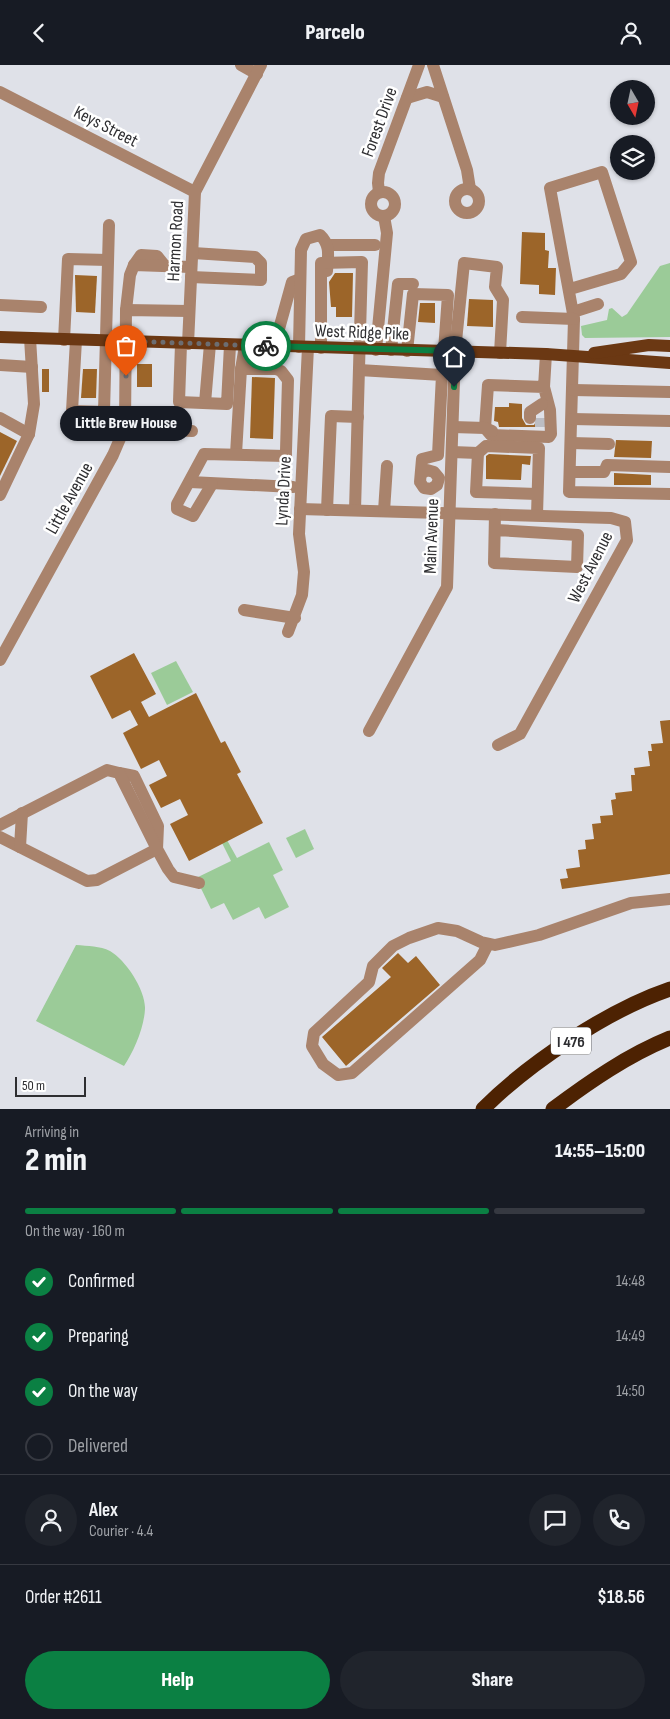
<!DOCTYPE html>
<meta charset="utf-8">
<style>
body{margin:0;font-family:"Sofia Sans Condensed",sans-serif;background:#20242c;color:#f1f3f6;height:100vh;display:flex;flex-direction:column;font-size:19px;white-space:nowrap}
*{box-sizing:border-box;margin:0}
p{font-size:16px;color:#9ea1a6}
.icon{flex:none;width:28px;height:28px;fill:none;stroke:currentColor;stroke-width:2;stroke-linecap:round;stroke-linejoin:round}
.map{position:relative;height:1044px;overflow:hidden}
.details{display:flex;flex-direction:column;background:#171b24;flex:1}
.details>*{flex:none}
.needle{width:32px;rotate:171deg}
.fabs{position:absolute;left:610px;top:15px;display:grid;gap:10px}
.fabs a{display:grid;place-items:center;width:45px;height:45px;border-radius:50%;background:#171b24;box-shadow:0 1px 4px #0004;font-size:25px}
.scale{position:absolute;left:15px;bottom:12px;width:71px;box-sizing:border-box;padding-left:5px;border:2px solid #2e2e31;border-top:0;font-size:14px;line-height:18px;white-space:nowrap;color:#2e2e31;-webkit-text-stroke:4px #fff;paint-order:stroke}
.pin{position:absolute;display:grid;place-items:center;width:42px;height:42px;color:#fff;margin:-51px -21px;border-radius:50% 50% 50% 0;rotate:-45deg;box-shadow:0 0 5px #0007}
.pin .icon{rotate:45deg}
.courier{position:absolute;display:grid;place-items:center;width:50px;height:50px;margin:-25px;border:4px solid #0b8043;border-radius:50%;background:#fff;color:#222;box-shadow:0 1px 6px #0007}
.bubble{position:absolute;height:35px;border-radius:18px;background:#171b24;box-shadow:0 1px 4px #0004;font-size:16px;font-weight:800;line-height:35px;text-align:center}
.overview em{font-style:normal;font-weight:800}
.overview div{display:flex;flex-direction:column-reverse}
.overview{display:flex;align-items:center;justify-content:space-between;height:85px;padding:0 25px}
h1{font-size:32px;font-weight:800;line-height:38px}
.bar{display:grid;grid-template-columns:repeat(4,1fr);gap:8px 5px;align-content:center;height:60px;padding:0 25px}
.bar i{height:6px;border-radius:4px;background:#363941}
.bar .current{background:#0b8043}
.bar p{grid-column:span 4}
.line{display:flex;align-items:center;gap:12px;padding:0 25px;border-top:1px solid #363941}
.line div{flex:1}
.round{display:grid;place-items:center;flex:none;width:52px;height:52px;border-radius:26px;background:#20242c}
ol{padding:0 25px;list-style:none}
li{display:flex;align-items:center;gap:15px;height:55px}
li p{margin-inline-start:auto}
li .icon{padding:5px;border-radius:50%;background:#0b8043;color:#fff;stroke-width:4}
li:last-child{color:#9ea1a6}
li i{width:28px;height:28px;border:2px solid #363941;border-radius:50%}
.button{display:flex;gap:10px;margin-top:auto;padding:10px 25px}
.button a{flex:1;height:58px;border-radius:30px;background:#0b8043;color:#fff;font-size:20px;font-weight:800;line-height:58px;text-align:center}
.button a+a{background:#20242c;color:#f1f3f6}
header{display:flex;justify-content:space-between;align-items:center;height:65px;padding:0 25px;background:#171b24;font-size:22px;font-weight:800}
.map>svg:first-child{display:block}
.green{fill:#9bcb98}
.building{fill:#9c6529}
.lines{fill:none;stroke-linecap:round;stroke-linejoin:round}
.minor-tunnel{stroke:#bcbdc3;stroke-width:12;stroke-dasharray:12 6;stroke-linecap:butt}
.minor{stroke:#a9836c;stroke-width:12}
.major{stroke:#6b3813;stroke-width:12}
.highway{stroke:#4d2202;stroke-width:15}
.done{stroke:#6c6d71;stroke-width:5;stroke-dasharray:0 9}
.route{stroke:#0b8043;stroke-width:6}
.labels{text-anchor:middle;stroke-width:5;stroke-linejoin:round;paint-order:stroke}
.shield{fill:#fff;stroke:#6d6d6f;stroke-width:1}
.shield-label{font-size:16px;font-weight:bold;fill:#2e2e31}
.street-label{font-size:18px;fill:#2e2e31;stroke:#fff}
</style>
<header><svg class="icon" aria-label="back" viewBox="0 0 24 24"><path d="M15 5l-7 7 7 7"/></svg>Parcelo<svg class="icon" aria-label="person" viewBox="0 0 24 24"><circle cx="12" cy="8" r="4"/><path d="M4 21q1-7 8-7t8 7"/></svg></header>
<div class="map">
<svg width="670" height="1044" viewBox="0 0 670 1044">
<rect width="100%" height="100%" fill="#dfe1e8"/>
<g class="green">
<polygon points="670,198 670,272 585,273 582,270 581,261 607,255 609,244 612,243 622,252 627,249 660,201"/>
<polygon points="176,596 193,627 167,640 151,608"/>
<polygon points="305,764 314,784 296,793 286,773"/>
<polygon points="227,775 237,793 269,777 283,805 273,810 289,842 265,854 259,842 233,855 224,838 211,844 196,813 231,796 222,778"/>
<path d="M76,880C88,881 100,881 110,886C126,895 146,926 145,944C144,963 134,986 124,1001L36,956Z"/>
</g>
<g class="building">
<polygon points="522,167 545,168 545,185 549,186 548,203 556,203 555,230 539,229 539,220 520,219"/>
<polygon points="335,208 353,208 352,252 336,252 336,242 331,242 329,217"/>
<polygon points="75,210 97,211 95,248 76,247"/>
<polygon points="469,234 493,235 493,262 467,261"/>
<polygon points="420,238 435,238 435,258 418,257"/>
<rect x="137" y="299" width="15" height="23"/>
<rect x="42" y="304" width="7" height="23"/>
<polygon points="83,304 97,304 96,333 81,333"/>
<polygon points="252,312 275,313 273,374 250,373"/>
<polygon points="509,338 522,339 522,353 526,360 534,360 538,353 542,353 543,362 499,362 498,357 494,356 495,342 509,342"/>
<polygon points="0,367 17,376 0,411"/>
<polygon points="616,375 652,376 651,393 614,392"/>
<polygon points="489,389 531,391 530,400 522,399 521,415 486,414 486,391"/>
<polygon points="614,408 651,410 651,420 614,420"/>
<polygon points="134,588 156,629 141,637 149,652 196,628 221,678 225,676 241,707 237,709 263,758 189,796 170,759 188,750 180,734 161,743 149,720 167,711 159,695 141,704 123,668 138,660 130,645 112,654 90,611"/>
<polygon points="670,655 670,809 562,824 560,814 568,813 566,804 580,802 578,785 586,784 585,775 594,774 592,759 601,758 600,751 613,750 611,735 616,734 615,728 632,726 631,710 635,710 634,703 650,701 648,686 652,686 651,679 663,678 660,656"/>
<polygon points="398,888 408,898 416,891 440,920 346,1001 322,972 391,912 382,903"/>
</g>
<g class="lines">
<polyline class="minor-tunnel" points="541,362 541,353"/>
<g class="minor">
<polyline points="241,0 257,9"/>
<polyline points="433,0 467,105 470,124"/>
<polyline points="0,27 195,127"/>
<polyline points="407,33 427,27 443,32"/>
<circle cx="467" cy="136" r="12"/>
<polyline points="379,127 378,118 379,108 419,0"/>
<circle cx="383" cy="139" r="12"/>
<polyline points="328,180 375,180"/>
<polyline points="134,200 141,190 157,191 165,201"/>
<polyline points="191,212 261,215 261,198 255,192 193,188"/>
<polyline points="570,224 621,209 631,197 602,107 550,123 574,254 569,427 670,429"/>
<polyline points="0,240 41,242"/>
<polyline points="126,245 130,210 134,200 191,202"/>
<polyline points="573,247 598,239"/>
<polyline points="522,252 574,254"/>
<polyline points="64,275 68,194 108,195"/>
<polyline points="76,275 72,346 104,347 109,160"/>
<polyline points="181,279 179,337 227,339 230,280"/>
<polyline points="188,279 195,127 261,0"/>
<polyline points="274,282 292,217 300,214"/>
<path d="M299,282L301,185L306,174L320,170C331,180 328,192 327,206"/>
<polyline points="321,283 321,198 362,197 355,445"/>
<polyline points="376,285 387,168 384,151"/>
<polyline points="391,285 398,219 413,219"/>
<polyline points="407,286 413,229 448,230 444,286"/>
<polyline points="0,300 32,302"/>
<polyline points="241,304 276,304 281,306 288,315 285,421"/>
<polyline points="359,305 442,310 438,390 422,394 420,417 424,423 431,424 437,420 439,413 434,407 427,405 421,409"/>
<polyline points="544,322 550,345 551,369 549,372 491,370 485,363 488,320 544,322 546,289"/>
<polyline points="573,325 670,327"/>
<polyline points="205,338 210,279"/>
<polyline points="0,353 29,369"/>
<polyline points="530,353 530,347 542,339"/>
<polyline points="572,354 670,356"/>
<polyline points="125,362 192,366"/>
<polyline points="453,362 485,363 492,366"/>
<polyline points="571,378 609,379"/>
<polyline points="452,387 478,388 486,381 539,383 537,450"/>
<polyline points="478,388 476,427 537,429"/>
<polyline points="236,389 241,304 245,281"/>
<polyline points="570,407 604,407 607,400 670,402"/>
<polyline points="190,417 293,422"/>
<polyline points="212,419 193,451 177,444 177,439 204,389 286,391"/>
<polyline points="0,430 29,369 34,339 30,273"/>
<polyline points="300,444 611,453 625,457 627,475 520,669 498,680"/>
<polyline points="327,445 331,351 358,352"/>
<polyline points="384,446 387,401"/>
<polyline points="495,449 494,498 577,502 578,470 496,465"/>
<polyline points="244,545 295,553"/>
<polyline points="288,567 302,530 304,507 299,469 308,282"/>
<polyline points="0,595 113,390 125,362 126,245 189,246"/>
<polyline points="369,666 447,522 455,286 464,198 497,202 495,222 503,235 500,288"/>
<polyline points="119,708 134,711 158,761 157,784 168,804 174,812 199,818"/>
<polyline points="0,760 107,705 119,708 157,784 97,815 87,816 0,772"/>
<polyline points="20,782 22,748"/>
<polyline points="488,879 480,895 352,1008 338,1010 323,999 312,981 314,968 369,917 373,901 393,881 409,873 438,863 457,866 481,877 495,880 539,870 631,838 670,834"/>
</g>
<g class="major">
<polyline points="0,272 546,289 670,298"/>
<polyline points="594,288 649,280 670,281"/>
</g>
<g class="highway">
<path d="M483,1044C529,998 608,945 670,924"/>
<path d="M553,1044C589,1017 628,990 670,973"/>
</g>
</g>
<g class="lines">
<polyline class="done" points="126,311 126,276 266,281"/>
<polyline class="route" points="266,281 456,286 454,322"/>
</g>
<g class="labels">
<rect class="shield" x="551" y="962.5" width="40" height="27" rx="4"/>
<g class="shield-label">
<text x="571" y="982">I 476</text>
</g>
<g class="street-label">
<text transform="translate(379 57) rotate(-70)" y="6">Forest Drive</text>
<text transform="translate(106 61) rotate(27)" y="6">Keys Street</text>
<text transform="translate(175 176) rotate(-87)" y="6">Harmon Road</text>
<text transform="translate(362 267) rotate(2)" y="6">West Ridge Pike</text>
<text transform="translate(283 426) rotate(-87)" y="6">Lynda Drive</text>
<text transform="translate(69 433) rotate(-61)" y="6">Little Avenue</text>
<text transform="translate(431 471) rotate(-88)" y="6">Main Avenue</text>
<text transform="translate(590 502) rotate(-63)" y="6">West Avenue</text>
</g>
</g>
</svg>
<div class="fabs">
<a><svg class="needle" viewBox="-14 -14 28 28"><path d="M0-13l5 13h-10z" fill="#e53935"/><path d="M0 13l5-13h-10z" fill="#9ea1a6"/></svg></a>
<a><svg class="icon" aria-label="layers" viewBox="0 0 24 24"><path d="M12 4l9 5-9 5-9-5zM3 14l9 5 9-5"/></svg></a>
</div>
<div class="scale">50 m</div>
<div class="pin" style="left:126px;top:311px;background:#ea580c"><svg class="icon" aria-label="bag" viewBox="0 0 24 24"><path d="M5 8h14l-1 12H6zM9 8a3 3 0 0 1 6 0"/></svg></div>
<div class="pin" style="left:454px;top:322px;background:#1f2937"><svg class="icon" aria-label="home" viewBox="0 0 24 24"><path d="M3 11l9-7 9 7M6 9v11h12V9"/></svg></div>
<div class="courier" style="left:266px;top:281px"><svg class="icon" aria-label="bike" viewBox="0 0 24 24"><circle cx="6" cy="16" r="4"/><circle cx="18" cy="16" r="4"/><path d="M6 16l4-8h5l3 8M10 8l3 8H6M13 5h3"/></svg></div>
<div class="bubble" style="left:60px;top:341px;width:132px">Little Brew House</div>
</div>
<section class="details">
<div class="overview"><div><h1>2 min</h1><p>Arriving in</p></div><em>14:55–15:00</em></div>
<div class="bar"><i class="current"></i><i class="current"></i><i class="current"></i><i></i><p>On the way · 160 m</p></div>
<ol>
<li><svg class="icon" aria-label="check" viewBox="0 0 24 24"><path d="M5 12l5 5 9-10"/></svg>Confirmed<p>14:48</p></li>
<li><svg class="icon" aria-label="check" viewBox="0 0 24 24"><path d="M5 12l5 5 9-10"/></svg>Preparing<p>14:49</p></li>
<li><svg class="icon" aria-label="check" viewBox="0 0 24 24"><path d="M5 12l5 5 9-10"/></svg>On the way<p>14:50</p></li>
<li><i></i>Delivered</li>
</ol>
<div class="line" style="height:90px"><a class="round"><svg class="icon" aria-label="person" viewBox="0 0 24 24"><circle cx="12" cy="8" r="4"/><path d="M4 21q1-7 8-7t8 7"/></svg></a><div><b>Alex</b><p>Courier · 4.4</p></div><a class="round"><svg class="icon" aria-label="chat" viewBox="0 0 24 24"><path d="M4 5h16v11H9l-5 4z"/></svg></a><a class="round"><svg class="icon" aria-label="phone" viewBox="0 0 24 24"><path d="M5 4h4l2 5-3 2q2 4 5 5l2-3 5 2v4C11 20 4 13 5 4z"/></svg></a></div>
<div class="line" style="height:65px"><div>Order #2611</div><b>$18.56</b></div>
<div class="button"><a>Help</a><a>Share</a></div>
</section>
